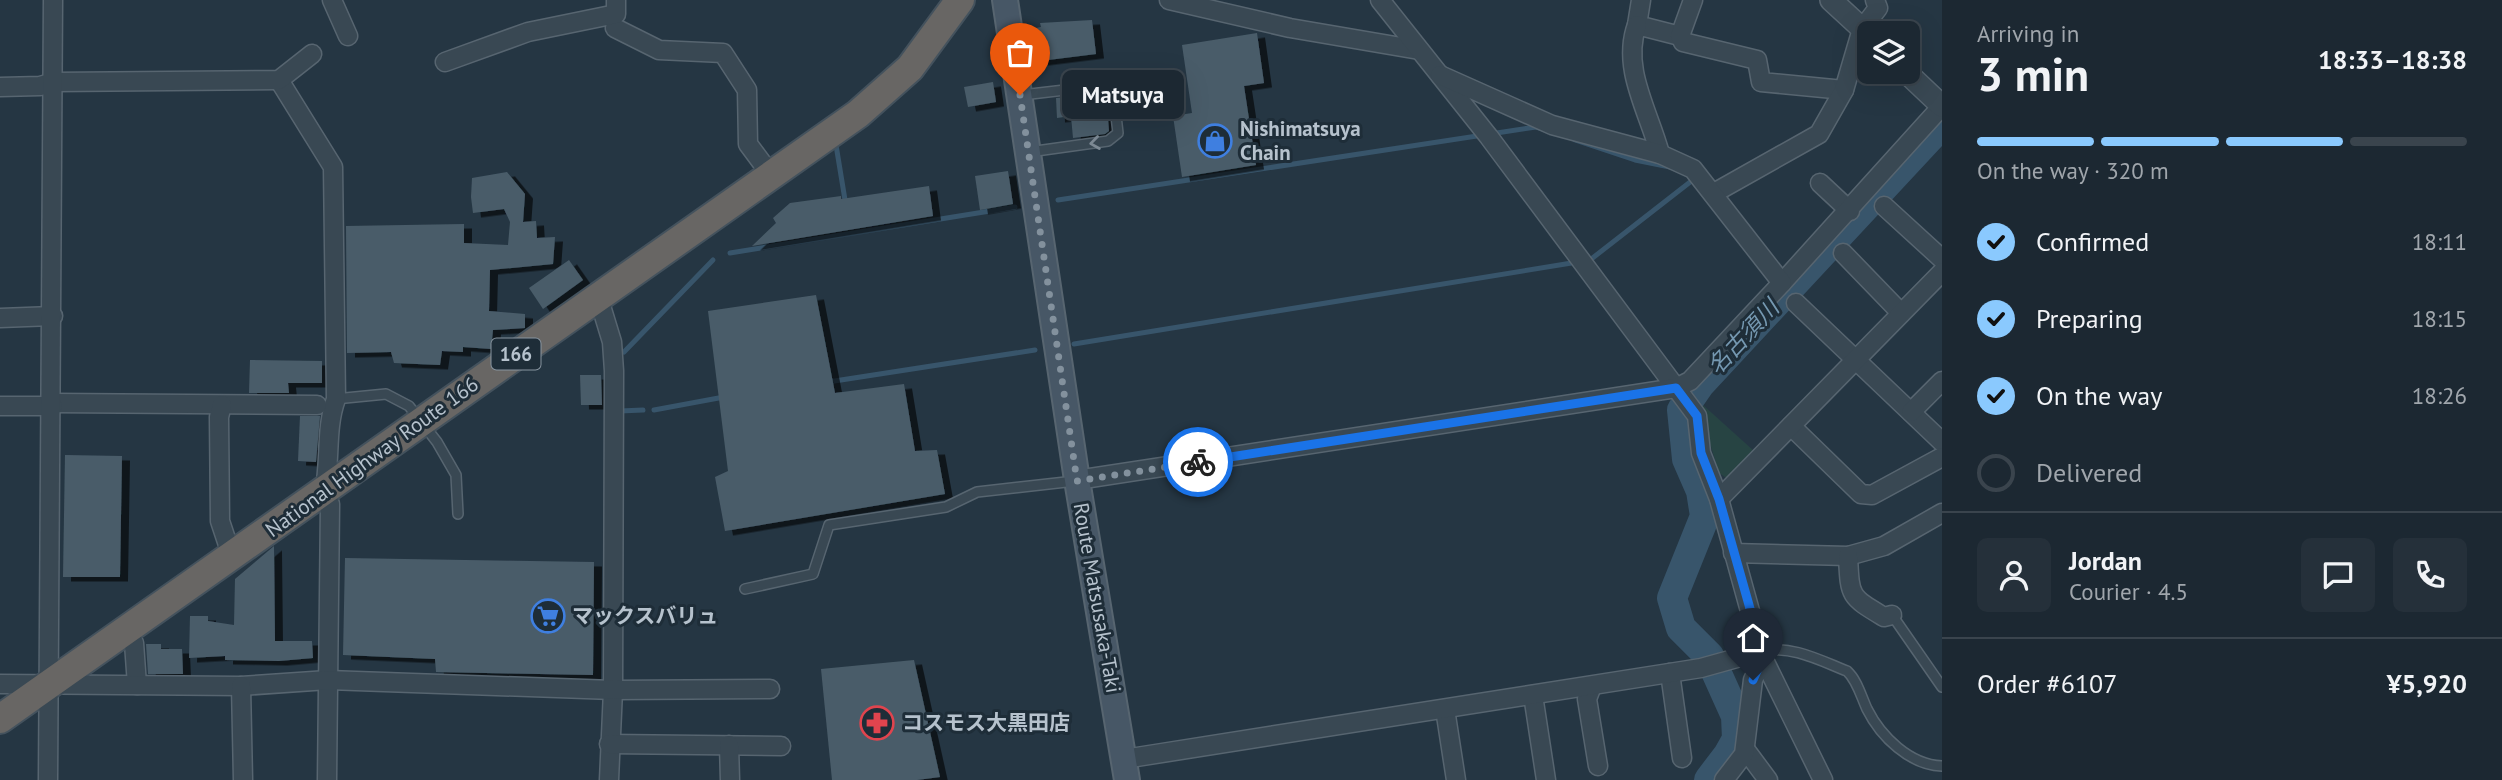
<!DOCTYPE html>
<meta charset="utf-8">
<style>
body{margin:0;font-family:"PT Sans","Noto Sans JP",sans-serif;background:#25303a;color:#f1f3f6;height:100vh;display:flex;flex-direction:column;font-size:26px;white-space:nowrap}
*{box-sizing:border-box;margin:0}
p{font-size:23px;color:#a0a6ac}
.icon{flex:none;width:38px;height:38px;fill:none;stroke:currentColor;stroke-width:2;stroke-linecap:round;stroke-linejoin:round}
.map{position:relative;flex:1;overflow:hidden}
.sheet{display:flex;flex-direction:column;background:#1c2832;width:560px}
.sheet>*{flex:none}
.tools{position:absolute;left:1857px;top:21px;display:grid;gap:14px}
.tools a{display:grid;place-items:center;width:63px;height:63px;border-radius:10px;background:#1c2832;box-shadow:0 7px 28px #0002,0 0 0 2px #3a444d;font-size:35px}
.pin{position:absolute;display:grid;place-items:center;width:60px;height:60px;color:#fff;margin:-72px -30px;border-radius:50% 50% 50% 0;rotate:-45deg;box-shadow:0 0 7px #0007}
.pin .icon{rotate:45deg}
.courier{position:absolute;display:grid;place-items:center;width:70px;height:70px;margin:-35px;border:5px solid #1a73e8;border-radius:50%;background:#fff;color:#222;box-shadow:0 2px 9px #0007}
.bubble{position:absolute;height:49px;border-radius:10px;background:#1c2832;box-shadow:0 7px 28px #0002,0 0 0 2px #3a444d;font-size:23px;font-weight:600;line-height:49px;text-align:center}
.headline em{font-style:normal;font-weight:600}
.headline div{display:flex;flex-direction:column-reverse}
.headline{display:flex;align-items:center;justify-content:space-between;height:119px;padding:0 35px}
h1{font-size:46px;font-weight:600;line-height:52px}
.bar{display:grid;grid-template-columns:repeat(4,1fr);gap:10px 7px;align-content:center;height:84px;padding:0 35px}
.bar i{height:9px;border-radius:5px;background:#3a444d}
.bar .active{background:#8ac9fe}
.bar p{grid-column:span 4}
.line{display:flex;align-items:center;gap:18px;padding:0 35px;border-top:2px solid #3a444d}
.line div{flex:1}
.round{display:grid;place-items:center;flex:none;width:74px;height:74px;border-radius:10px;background:#25303a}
ol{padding:0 35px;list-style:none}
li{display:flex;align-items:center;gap:21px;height:77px}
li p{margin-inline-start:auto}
li .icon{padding:7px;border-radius:50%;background:#8ac9fe;color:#111;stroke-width:4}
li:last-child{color:#a0a6ac}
li i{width:38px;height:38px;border:4px solid #3a444d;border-radius:50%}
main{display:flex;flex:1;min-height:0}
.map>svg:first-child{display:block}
.green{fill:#274443}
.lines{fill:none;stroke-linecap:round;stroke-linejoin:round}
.stream{stroke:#38556b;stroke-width:5}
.river{stroke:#38556b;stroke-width:30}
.building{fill:#495c69;filter:url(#shadow)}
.service-casing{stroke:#576570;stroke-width:12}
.minor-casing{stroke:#576570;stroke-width:21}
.tertiary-casing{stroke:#576570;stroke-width:24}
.secondary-casing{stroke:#576570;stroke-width:28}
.trunk-casing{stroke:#44525d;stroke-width:32}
.service{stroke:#394853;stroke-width:9}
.minor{stroke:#394853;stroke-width:18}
.tertiary{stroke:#394853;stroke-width:21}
.secondary{stroke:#475766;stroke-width:24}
.trunk{stroke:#686664;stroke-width:28}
.oneway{stroke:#7e8b96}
.done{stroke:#83919d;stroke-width:7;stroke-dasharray:0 12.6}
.route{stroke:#1a73e8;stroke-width:9}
.labels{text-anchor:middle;stroke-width:6;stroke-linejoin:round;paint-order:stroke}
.shield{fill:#1e2d38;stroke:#8895a0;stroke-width:2}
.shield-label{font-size:19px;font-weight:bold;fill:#b6c2cd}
.poi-label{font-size:21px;font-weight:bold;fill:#b6c2cd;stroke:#1e2d38;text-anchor:start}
.street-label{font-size:21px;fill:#b6c2cd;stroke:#1e2d38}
.water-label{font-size:23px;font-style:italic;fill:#7598b1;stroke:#1e2d38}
</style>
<main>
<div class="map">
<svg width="1942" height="780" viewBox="0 0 1942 780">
<defs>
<filter id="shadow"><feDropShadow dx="8" dy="4.5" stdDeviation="0" flood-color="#0009"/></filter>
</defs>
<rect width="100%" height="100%" fill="#253643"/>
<polygon class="green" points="1703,405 1754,451 1728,479 1719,473 1701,414"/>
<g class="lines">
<g class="stream">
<polyline points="1575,140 1635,160 1670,167"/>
<polyline points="836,145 846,206"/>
<polyline points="1058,200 1536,127 1543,129"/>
<polyline points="730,253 1015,207"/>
<polyline points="1074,344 1590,260 1694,179"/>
<polyline points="624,352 713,260"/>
<polyline points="828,382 1035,350"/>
<polyline points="654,410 724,397"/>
<polyline points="620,411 643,410"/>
</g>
<polyline class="river" points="1709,780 1728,755 1737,739 1736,716 1709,656 1681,628 1672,598 1705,516 1701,491 1687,459 1682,410 1700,384 1942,124"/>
</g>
<g class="building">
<polygon points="1092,20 1096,54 1040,61 1036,28 1041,27 1040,23"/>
<polygon points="1257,33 1264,83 1244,86 1256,165 1182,177 1173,116 1192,113 1182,45"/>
<polygon points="993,82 996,102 968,107 964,87"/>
<polygon points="1106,93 1109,131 1105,134 1073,138 1071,116 1057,118 1056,98"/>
<polygon points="1008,171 1013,204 980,210 975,176"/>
<polygon points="507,172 525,194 523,222 536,221 537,238 555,237 553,264 490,270 489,311 525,314 525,328 493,330 491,349 463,347 463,352 442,351 440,365 394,363 391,352 347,353 346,226 464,224 464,243 508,245 510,222 504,209 473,213 471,197 472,178"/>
<polygon points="929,186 933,216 752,246 776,223 773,218 790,203 841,196 841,199"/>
<polygon points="569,260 583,280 543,309 529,288"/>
<polygon points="816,295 835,393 904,384 915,451 937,450 945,494 725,531 715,477 728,471 708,311"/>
<polygon points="250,360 322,361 322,383 288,383 289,393 249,393"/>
<polygon points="580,375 601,375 602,405 581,405"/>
<polygon points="300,416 320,416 316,462 298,461"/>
<polygon points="65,455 122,456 120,577 63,577"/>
<polygon points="274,546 275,641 312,641 313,658 279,661 225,660 225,656 189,658 190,616 208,616 208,621 234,625 235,579"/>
<polygon points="345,558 594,562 593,675 436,672 435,659 343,655"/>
<polygon points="146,644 161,644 161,649 182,649 183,674 148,674"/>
<polygon points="914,660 940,777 917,780 832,780 821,669"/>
</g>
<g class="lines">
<defs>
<g id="service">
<polyline points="1022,95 1108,85 1113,90 1118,133 1108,141 1029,152"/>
<polyline points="335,399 386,394 409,406 437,442 456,475 458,514"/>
<polyline points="745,589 813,574 829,525 946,507 977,492 1075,481"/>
<polyline points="1892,615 1942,687"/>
<path d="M1762,651C1791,645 1819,660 1847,671C1857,680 1861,696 1867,709C1881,737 1910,765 1942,766"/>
</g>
<g id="minor">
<polyline points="332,0 348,36"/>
<polyline points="1169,0 1290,28 1419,50"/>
<polyline points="1380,0 1489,137 1697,416 1701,453 1719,499 1763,658 1823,780"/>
<polyline points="1641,0 1637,25 1680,36"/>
<polyline points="1693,0 1680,36 1683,42 1757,60 1761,82 1844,90"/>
<path d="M1637,25C1621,68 1649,112 1660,154"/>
<polyline points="615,28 659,50 723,53 747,90 748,144 771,175"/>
<polyline points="445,62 528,32 616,14 616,0"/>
<path d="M279,80L333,167L336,399C325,429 331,462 324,493L330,504L327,780"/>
<polyline points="0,87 40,86 54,82 279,80 312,54"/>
<polyline points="1820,183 1850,211"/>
<polyline points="1714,193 1819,134 1844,90 1862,29 1878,8 1875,0"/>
<polyline points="1884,206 1942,259"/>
<polyline points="1843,253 1901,313"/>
<polyline points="1782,283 1942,106"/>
<polyline points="598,296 612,342 614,371 613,690 609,780"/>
<polyline points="1796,303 1942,442"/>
<polyline points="0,318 53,316"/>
<polyline points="53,403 317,405"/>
<polyline points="222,405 219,417 220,521 232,557"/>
<polyline points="0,406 53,406"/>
<polyline points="1911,412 1942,381"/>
<polyline points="1791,426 1861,494 1872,495 1942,457"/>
<polyline points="1077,480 1676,388 1690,381 1782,283 1693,169 1660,154 1552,125 1440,75"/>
<polyline points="1719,499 1942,272"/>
<polyline points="1733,553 1848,556 1884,546 1942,513"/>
<path d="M1848,556C1850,597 1849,596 1884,617L1892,615"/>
<polyline points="125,631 134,643 137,685"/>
<polyline points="1670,673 1682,758"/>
<polyline points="0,684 241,686 328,680 613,690 770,689"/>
<polyline points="241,686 243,780"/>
<polyline points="1592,686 1587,699 1598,766"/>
<polyline points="1533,695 1546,780"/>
<polyline points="1445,709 1456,780"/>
<polyline points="609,744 781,746"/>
<polyline points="729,745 730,780"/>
<polyline points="1745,749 1768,780"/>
<polyline points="1124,759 1701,668 1762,651"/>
<polyline points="48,780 53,0"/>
<polyline points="1724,780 1744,754 1753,680 1763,658"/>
</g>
<g id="tertiary">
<polyline points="1831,0 1869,35"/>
<polyline points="1906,72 1942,106"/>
</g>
<polyline id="secondary" points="1005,0 1077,480 1127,780"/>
<polyline id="trunk" points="0,719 858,114 910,68 960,0"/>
</defs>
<use href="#service" class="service-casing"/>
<use href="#minor" class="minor-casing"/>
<use href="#tertiary" class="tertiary-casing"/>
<use href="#secondary" class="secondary-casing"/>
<use href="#trunk" class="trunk-casing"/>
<use href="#service" class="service"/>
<use href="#minor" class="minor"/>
<use href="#tertiary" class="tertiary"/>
<use href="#secondary" class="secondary"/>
<use href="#trunk" class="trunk"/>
</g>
<defs><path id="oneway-chevron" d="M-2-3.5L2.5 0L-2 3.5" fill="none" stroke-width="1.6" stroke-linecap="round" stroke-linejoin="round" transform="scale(1.75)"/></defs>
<use class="oneway" href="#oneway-chevron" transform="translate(1095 143) rotate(172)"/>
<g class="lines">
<polyline class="done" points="1020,95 1077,481 1198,462"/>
<polyline class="route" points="1198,462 1676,388 1697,416 1701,453 1719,499 1762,651 1763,658 1753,680"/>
</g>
<defs>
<symbol id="shop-ring" viewBox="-11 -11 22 22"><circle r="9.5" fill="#1e2d38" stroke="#3f7fe0" stroke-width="1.5"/><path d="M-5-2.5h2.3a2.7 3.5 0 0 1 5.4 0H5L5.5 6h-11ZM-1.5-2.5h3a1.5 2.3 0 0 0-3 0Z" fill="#3f7fe0"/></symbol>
<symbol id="supermarket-ring" viewBox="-11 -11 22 22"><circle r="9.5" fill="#1e2d38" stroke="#3f7fe0" stroke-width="1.5"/><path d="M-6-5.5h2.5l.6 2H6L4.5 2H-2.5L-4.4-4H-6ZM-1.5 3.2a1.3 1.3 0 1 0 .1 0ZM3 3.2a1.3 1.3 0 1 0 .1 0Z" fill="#3f7fe0"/></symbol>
<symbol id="pharmacy-ring" viewBox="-11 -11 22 22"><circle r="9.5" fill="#1e2d38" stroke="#e0444e" stroke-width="1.5"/><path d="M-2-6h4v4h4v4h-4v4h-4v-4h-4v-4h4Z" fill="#e0444e"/></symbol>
</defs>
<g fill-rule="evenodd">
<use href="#shop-ring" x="1196" y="122" width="38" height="38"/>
<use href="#supermarket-ring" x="529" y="597" width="38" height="38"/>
<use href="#pharmacy-ring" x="858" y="704" width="38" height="38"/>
</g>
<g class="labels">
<rect class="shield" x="491.5" y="338.5" width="49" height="31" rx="5"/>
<g class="shield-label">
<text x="516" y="361">166</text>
</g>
<g class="poi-label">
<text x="1240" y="136">Nishimatsuya<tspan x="1240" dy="24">Chain</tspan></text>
<text x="572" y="623">マックスバリュ</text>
<text x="902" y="730">コスモス大黒田店</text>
</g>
<g class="street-label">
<text transform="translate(372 457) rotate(-36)" y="7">National Highway Route 166</text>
<text transform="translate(1097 598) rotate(80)" y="7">Route Matsusaka-Taki</text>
</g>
<g class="water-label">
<text transform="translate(1743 337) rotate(-47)" y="8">名古須川</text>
</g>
</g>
</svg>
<div class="tools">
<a><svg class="icon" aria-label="layers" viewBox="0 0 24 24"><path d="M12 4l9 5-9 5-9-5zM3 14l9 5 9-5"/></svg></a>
</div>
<div class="pin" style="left:1020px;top:95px;background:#ea580c"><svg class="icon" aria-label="bag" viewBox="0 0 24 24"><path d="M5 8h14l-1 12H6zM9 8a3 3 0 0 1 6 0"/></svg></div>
<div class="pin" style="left:1753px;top:680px;background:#1f2937"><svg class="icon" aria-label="home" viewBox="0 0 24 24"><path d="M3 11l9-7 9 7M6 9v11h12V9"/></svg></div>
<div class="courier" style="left:1198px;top:462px"><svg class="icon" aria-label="bike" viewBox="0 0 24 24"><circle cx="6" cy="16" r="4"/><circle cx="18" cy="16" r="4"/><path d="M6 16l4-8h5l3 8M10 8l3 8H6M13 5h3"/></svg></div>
<div class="bubble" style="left:1062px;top:70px;width:122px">Matsuya</div>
</div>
<section class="sheet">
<div class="headline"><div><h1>3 min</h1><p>Arriving in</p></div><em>18:33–18:38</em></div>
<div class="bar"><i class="active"></i><i class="active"></i><i class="active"></i><i></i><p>On the way · 320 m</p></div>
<ol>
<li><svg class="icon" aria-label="check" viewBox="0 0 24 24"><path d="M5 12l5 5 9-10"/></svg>Confirmed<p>18:11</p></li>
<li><svg class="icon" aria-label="check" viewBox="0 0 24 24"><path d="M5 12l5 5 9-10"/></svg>Preparing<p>18:15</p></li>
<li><svg class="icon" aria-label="check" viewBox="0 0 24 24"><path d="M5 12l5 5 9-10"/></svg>On the way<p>18:26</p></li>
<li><i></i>Delivered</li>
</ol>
<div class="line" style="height:126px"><a class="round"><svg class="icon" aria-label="person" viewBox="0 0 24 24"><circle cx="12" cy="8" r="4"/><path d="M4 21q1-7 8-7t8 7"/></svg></a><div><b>Jordan</b><p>Courier · 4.5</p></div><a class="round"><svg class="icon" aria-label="chat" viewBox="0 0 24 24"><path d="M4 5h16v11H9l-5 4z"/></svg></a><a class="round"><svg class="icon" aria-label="phone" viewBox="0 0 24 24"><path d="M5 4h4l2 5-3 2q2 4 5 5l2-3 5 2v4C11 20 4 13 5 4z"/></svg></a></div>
<div class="line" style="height:91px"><div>Order #6107</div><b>¥5,920</b></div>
</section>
</main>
